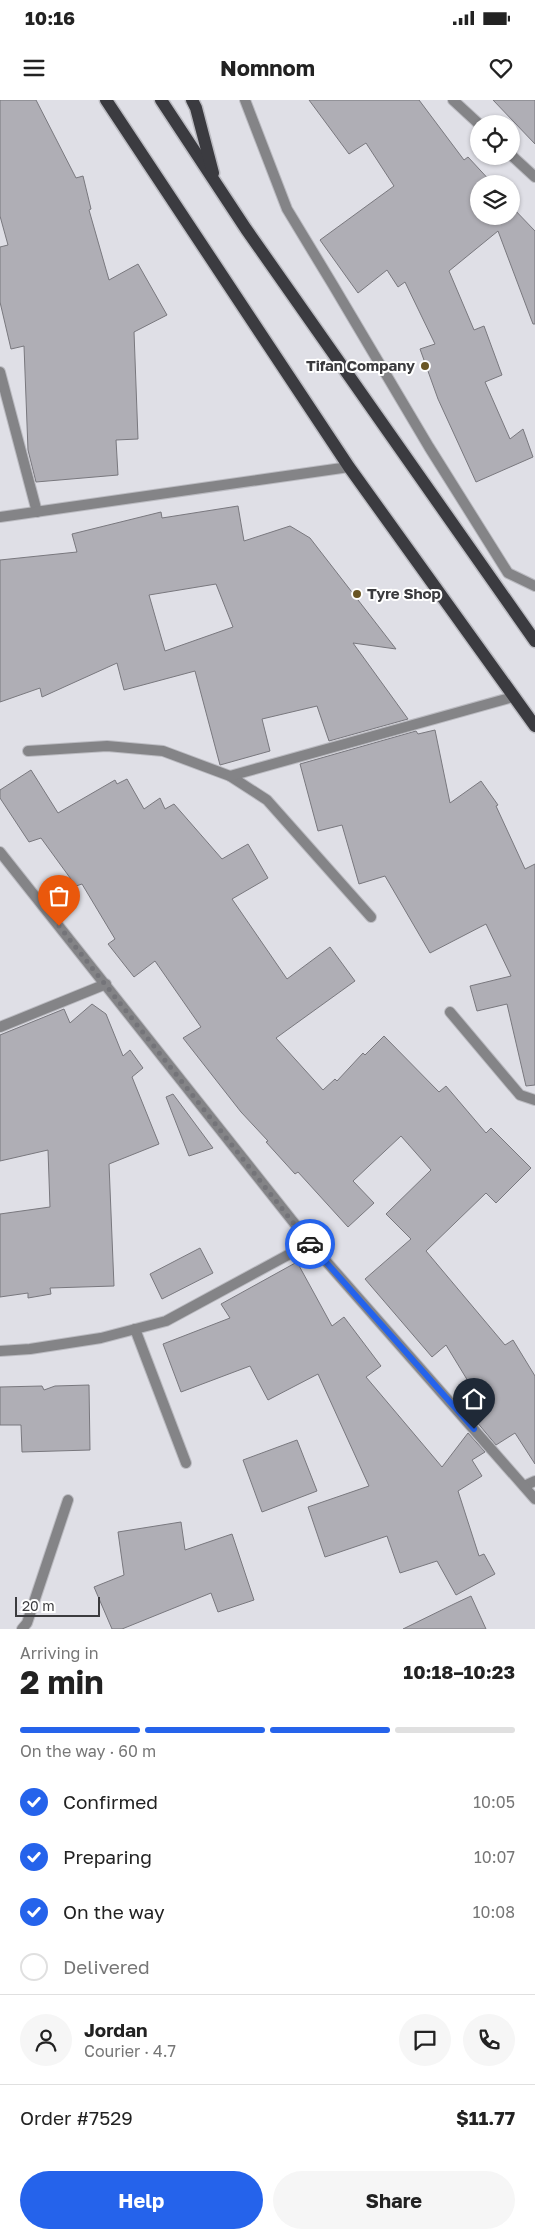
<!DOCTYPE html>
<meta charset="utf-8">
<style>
body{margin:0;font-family:"Golos Text",sans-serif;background:#f6f6f6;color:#222;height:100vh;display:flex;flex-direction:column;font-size:19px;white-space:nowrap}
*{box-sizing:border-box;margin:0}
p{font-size:16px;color:#767676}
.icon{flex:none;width:28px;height:28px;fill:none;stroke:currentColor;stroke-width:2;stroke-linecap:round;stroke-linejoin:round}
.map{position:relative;height:1529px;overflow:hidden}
.drawer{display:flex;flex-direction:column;background:#fff;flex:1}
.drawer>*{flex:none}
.buttons{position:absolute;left:470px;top:15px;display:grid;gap:10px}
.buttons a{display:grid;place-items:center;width:50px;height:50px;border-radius:50%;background:#fff;box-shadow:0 1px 4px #0004;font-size:25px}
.scale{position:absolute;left:15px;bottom:12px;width:85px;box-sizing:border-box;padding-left:5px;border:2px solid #3b3b3e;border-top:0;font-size:14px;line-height:18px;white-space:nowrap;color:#3b3b3e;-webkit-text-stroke:4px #fff;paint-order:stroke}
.pin{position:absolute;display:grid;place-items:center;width:42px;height:42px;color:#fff;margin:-51px -21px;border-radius:50% 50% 50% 0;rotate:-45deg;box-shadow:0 0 5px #0007}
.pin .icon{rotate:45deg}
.courier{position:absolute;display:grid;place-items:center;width:50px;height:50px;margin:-25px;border:4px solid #2563eb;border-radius:50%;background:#fff;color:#222;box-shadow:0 1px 6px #0007}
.head em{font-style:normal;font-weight:700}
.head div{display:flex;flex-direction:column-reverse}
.head{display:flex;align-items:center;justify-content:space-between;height:85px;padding:0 20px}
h1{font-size:32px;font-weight:700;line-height:38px}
.bar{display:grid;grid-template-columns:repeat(4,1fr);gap:8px 5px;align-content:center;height:60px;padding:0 20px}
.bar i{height:6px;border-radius:4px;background:#e0e0e0}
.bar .active{background:#2563eb}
.bar p{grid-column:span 4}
.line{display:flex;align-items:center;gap:12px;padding:0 20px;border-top:1px solid #e0e0e0}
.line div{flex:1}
.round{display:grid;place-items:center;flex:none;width:52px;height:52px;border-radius:26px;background:#f6f6f6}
ol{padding:0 20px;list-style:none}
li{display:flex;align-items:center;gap:15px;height:55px}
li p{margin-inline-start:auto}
li .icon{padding:5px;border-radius:50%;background:#2563eb;color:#fff;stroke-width:4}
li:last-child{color:#767676}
li i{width:28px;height:28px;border:2px solid #e0e0e0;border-radius:50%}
.action{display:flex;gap:10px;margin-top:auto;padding:10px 20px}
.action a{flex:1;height:58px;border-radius:30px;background:#2563eb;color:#fff;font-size:20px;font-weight:700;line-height:58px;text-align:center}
.action a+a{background:#f6f6f6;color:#222}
.status{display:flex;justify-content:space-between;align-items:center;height:35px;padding:0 25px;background:#fff;direction:ltr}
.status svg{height:14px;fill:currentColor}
header{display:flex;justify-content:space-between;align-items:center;height:65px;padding:0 20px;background:#fff;font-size:22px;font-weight:700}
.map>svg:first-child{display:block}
.building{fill:#afaeb5;stroke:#79787e;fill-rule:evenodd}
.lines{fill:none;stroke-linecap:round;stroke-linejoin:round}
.lane-casing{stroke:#bbbbc1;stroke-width:12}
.street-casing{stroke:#bbbbc1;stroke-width:12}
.primary-casing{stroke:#bbbbc1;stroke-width:15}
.lane{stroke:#848487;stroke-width:10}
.street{stroke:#848487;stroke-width:10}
.primary{stroke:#3b3b40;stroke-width:12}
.done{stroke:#747479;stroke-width:5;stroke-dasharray:0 9}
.route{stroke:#2563eb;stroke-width:6}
.poi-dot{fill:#695523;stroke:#fff;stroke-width:2}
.labels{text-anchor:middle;stroke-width:4;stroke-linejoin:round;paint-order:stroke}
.poi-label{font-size:15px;font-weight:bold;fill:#3b3b3e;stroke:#fff;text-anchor:end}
</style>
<div class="status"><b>10:16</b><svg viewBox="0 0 49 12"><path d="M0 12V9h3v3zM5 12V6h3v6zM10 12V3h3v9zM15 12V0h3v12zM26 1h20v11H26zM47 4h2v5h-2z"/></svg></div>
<header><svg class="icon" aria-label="menu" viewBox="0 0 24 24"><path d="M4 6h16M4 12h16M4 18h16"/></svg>Nomnom<svg class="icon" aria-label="heart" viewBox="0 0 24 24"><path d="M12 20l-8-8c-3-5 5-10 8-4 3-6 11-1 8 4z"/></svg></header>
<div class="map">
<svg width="535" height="1529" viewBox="0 0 535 1529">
<rect width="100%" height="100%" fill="#dfdfe6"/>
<g class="building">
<polygon points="0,0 36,0 76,78 83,76 91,109 89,110 109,180 138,164 167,215 134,232 138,339 116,340 118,375 36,382 28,350 24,246 11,249 0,202 0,147 8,145 0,116"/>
<polygon points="309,0 419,0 464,60 468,57 493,84 479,84 479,116 511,116 511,106 535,131 535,224 533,224 498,131 449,171 474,230 484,226 502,275 485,282 510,339 523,329 533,357 476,382 438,299 420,249 435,244 405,182 398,187 387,170 358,193 320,140 394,86 366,43 349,54"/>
<polygon points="493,0 535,0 535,44"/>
<path d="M238,406L244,441L290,426L310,438L396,549L353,543L408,619L329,641L317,606L262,619L270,651L220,665L195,571L124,590L117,563L42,597L40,588L0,602V460L77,452L72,434L161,412L162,418ZM216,484L233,527L165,551L149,495Z"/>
<polygon points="435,630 450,703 481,681 498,705 496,706 525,769 535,764 535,985 526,986 507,904 477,911 470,886 511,876 486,824 430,853 385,776 359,784 342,725 318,731 300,664 416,631 418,634"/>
<polygon points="31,670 58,713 115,680 117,684 127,679 144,709 160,698 165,709 174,704 222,759 248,744 268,778 232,799 287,879 330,847 355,881 276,938 323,990 335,979 337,981 363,953 365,955 384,936 439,992 446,986 486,1033 491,1028 531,1068 496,1103 486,1093 426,1151 505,1245 513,1240 535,1276 535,1364 515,1333 496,1345 476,1321 485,1309 446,1245 432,1257 365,1179 411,1139 386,1114 431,1070 401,1036 353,1081 374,1103 348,1127 298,1072 295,1074 266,1042 268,1041 241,1012 183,938 201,927 155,861 134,877 108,844 115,839 82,784 76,786 41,738 29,742 0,698 0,690"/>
<polygon points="92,904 106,914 123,956 130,950 143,968 132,977 159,1044 109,1064 114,1186 50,1188 51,1194 28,1198 28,1193 0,1197 0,1114 50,1107 48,1050 0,1061 0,935 64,909 70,923"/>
<polygon points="173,994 213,1048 189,1056 166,997"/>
<polygon points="200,1148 213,1173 162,1199 150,1174"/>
<polygon points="297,1162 332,1226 344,1217 381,1266 366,1277 442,1367 468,1333 485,1352 472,1360 482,1376 458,1391 479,1456 484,1454 495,1474 456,1495 437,1461 400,1473 387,1436 325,1457 308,1407 369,1386 318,1274 268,1300 250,1266 181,1292 163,1244 230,1218 221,1204"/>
<polygon points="89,1285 90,1350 22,1352 21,1325 0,1325 0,1287 42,1286 44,1290 55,1286"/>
<polygon points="297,1340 317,1391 262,1412 243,1360"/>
<polygon points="181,1422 185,1450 232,1434 254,1500 218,1512 211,1493 122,1529 112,1529 94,1487 124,1475 118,1432"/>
<polygon points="471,1496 486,1529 403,1529 454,1504"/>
</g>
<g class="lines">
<defs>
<g id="lane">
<polyline points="450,912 520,995 535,1000"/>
<polyline points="135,1229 186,1363"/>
<polyline points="524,1386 535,1381"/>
</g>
<g id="street">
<polyline points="245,0 287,109 333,185 429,347 508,473 535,486"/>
<polyline points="453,0 479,24"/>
<polyline points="511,55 535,77"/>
<polyline points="0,272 37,412"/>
<polyline points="0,417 349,367"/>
<polyline points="28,651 107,646 163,651 230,676 267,700 371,817"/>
<polyline points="230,676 513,597"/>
<polyline points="0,752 310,1143 535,1399"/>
<polyline points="0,927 106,884"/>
<polyline points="0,1251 30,1249 101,1238 166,1221 310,1143"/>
<polyline points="22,1529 27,1523 68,1400"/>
</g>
<g id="primary">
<polyline points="106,0 349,367 535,626"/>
<polyline points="161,0 246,129 535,541"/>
<polyline points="192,0 196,8 213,73"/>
</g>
</defs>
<use href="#lane" class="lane-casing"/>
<use href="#street" class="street-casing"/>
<use href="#primary" class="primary-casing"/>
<use href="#lane" class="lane"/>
<use href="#street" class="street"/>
<use href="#primary" class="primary"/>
</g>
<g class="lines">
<polyline class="done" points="59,826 310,1144"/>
<polyline class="route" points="310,1144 474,1329"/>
</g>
<g class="poi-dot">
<circle cx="425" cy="266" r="5"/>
<circle cx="357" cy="494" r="5"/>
</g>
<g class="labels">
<g class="poi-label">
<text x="415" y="271">Tifan Company</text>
<text x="367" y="499" text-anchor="start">Tyre Shop</text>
</g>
</g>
</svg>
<div class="buttons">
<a><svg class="icon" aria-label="locate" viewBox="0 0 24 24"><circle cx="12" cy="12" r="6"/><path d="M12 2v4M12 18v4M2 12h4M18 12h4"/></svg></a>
<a><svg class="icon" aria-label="layers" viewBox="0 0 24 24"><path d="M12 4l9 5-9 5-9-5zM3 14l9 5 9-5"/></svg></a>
</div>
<div class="scale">20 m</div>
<div class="pin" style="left:59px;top:826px;background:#ea580c"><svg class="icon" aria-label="bag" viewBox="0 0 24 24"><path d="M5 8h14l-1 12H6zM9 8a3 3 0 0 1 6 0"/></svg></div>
<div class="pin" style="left:474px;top:1329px;background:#1f2937"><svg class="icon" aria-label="home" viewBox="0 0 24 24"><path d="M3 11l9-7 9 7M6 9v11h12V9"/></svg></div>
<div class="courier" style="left:310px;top:1144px"><svg class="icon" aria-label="car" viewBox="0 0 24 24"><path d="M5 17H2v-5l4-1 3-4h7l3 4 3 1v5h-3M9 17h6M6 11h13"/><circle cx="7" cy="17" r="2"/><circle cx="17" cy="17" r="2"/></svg></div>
</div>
<section class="drawer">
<div class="head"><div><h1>2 min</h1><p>Arriving in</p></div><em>10:18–10:23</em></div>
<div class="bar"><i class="active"></i><i class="active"></i><i class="active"></i><i></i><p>On the way · 60 m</p></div>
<ol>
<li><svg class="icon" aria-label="check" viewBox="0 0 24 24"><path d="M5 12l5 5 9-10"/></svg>Confirmed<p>10:05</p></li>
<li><svg class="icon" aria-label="check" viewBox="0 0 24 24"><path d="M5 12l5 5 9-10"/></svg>Preparing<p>10:07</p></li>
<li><svg class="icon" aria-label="check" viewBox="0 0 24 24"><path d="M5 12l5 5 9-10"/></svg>On the way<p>10:08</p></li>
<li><i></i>Delivered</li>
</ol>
<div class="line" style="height:90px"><a class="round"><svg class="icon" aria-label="person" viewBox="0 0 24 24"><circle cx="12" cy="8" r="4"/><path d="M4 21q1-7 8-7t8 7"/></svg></a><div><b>Jordan</b><p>Courier · 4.7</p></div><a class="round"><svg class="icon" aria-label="chat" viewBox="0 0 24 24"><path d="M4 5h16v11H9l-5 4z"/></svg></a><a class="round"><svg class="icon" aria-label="phone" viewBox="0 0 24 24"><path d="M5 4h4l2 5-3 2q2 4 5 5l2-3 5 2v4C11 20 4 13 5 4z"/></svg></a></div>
<div class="line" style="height:65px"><div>Order #7529</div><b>$11.77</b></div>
<div class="action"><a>Help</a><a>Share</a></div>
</section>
